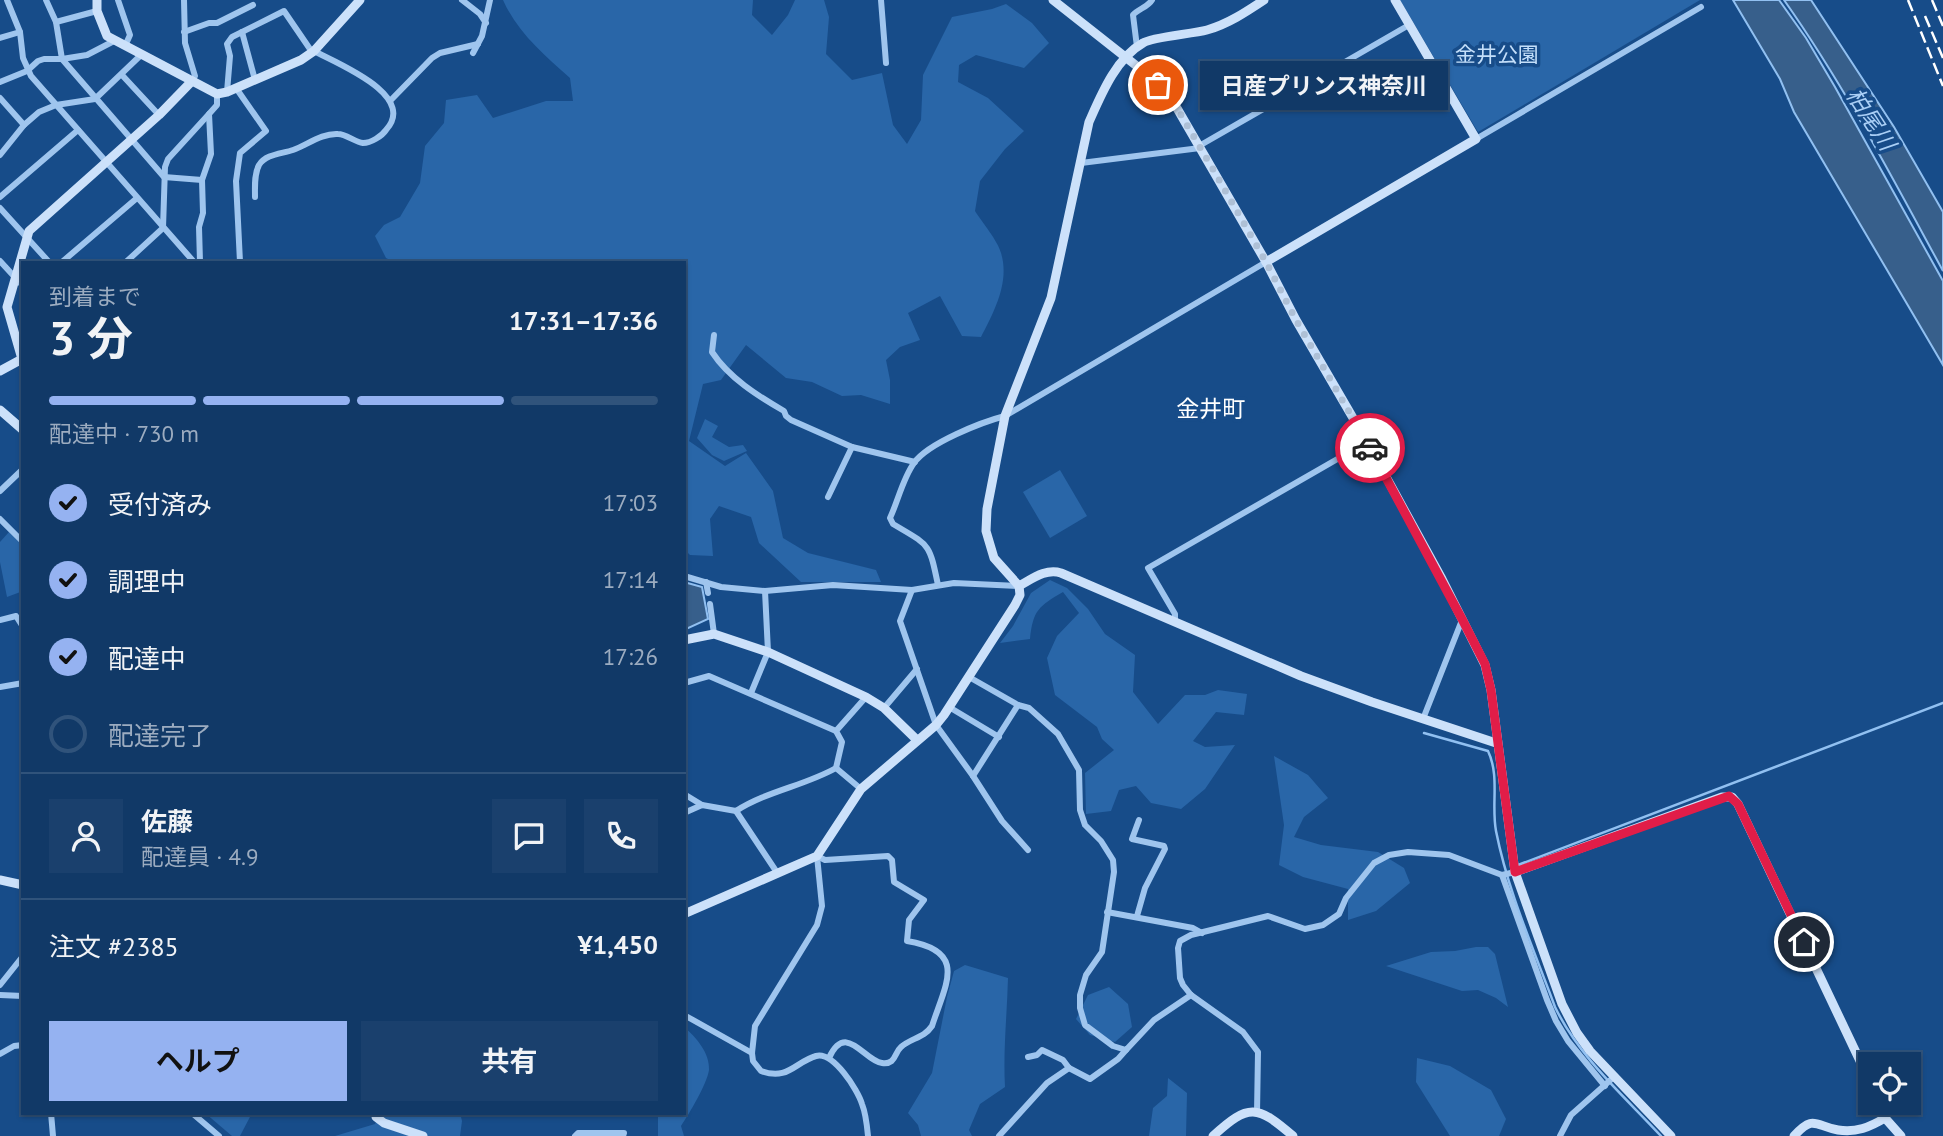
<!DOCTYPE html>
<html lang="ja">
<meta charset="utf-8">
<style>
body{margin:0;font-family:"PT Sans","Noto Sans JP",sans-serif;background:#1a406d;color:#f1f3f6;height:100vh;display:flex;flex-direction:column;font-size:26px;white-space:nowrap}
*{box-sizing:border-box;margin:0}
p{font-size:23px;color:#9cacc0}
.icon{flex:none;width:38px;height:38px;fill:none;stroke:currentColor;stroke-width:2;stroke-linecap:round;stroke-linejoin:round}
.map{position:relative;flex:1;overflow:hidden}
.panel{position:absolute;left:21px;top:261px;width:665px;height:854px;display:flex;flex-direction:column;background:#113967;border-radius:0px;box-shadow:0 2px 5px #0004,0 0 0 2px #30537b}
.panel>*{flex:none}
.buttons{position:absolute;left:1858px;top:1052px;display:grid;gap:14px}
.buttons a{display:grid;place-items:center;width:63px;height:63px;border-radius:0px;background:#113967;box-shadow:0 2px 5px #0004,0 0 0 2px #30537b;font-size:35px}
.pin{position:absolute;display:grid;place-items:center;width:60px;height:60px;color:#fff;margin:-30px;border:4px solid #fff;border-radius:50%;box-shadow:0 2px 7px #0007}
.courier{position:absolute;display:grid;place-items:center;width:70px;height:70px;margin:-35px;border:5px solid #e11d48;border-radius:50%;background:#fff;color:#222;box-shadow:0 2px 9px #0007}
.bubble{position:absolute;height:49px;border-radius:0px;background:#113967;box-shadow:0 2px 5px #0004,0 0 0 2px #30537b;font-size:23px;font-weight:700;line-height:49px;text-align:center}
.overview em{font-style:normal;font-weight:700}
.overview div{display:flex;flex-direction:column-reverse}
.overview{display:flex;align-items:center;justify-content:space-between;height:119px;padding:0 28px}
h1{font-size:46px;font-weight:700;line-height:52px}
.bar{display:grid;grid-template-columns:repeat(4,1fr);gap:10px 7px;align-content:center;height:84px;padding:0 28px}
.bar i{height:9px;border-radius:5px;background:#30537b}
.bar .current{background:#95b2f1}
.bar p{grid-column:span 4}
.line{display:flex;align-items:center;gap:18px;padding:0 28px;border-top:2px solid #30537b}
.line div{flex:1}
.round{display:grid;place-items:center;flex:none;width:74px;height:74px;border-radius:0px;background:#1a406d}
ol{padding:0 28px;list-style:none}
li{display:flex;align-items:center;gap:21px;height:77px}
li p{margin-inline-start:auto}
li .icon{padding:7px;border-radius:50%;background:#95b2f1;color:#111;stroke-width:4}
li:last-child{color:#9cacc0}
li i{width:38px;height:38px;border:4px solid #30537b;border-radius:50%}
.button{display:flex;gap:14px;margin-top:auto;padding:14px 28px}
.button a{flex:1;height:80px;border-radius:0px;background:#95b2f1;color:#111;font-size:28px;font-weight:700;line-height:80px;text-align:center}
.button a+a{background:#1a406d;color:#f1f3f6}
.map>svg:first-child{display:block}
.green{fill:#2966a8}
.water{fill:#375f8b;stroke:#91c0f1;stroke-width:2}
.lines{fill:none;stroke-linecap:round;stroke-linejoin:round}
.stream{stroke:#91c0f1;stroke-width:2.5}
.street{stroke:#9fc5ee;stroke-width:6}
.secondary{stroke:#cce1fa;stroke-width:9}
.rail{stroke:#fff;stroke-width:2.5;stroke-dasharray:12 5;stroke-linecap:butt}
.done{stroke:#aec0d6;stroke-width:7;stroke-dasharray:0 12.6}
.route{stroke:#e11d48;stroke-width:9}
.labels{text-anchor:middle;stroke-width:7;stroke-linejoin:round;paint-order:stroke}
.park-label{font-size:21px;fill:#c4dffa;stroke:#174c89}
.water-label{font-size:23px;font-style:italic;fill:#aacff6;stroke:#174c89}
.neighbourhood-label{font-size:23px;fill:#fff;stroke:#174c89}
</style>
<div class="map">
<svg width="1943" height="1136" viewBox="0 0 1943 1136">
<rect width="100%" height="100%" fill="#174c89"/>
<g class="green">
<path d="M503,0H753L752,15L772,35L788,15L795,0H824L829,17L826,54L852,80L882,73L893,125L907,144L921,120L923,75L952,17L992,9L1006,4L1032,23L1049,43L1024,68L976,55L959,65L958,82L988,98L1024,131L1005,149L980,181L975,211C982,222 998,241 1001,253C1010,282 994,312 981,337L962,336L940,296L908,313L920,340L900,347L886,360L890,380V404L861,395L842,396L812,382L786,378L746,345L721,380L703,384L689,441L725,466L746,453L773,491L783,538L808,553L876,570L881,582H801L759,543L751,517L719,506L710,519L713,556L690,555L684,549V262H394L386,258L375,236L384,225L400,217L420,183L425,146L444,123L446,100L477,95L493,118L546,101H573L570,78C544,55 517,32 503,0Z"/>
<polygon points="1400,0 1700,0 1478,132"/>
<polygon points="705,419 718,426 712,437 729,447 743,445 747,451 724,461 712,455 697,438"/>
<polygon points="1060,470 1087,516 1050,538 1023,492"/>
<polygon points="9,532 23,546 23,591 7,597 0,562 0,542"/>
<path d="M1050,580L1067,588L1088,609L1105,634L1135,655L1133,692L1158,724L1185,695H1205L1218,690L1247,694L1244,715L1216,712L1193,741L1205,747L1235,745L1205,789L1181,809L1151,803L1136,786L1119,790L1111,811L1086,814L1085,773L1114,750L1102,739L1097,727L1055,695L1047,658L1057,636L1079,613L1063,592C1039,606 1033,610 1030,639L1000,643L1013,626L1031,593Z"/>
<polygon points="1274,756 1308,775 1328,798 1304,817 1294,837 1321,845 1378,852 1404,868 1410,883 1376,911 1348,920 1348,889 1303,877 1279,865 1284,825"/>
<polygon points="1476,947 1488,947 1495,954 1508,1007 1496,998 1478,990 1462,991 1386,966 1431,952 1455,951"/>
<path d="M965,965L1008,978C1007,1015 1003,1051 1005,1087L980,1104L969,1130L972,1136H921L918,1125L908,1113L932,1073L947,997L954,971Z"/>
<polygon points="1109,987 1128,1004 1132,1027 1115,1042 1090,1035 1076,1019 1088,995"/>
<path d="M684,1027C696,1037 710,1053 709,1070C707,1084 689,1114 681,1126L684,1136H658V1113H684Z"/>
<polygon points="1417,1058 1450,1066 1491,1090 1506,1119 1499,1136 1450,1136 1416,1082"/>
<polygon points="1168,1078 1187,1093 1186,1136 1149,1136 1153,1108 1167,1096"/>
<polygon points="205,1113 252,1113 240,1136 232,1136"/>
<polygon points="381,1113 460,1113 462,1121 460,1136 335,1136 375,1124"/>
</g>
<g class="water">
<polygon points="1733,0 1779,0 1806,38 1835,87 1943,281 1943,365 1794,112 1780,79"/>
<path d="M1784,0H1811L1894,127L1943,212V271C1893,179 1844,85 1784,0Z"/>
<polygon points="684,582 702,587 708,619 684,630"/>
</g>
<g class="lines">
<g class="stream">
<path d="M1424,733L1488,751C1500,776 1491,805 1496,831C1508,892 1534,950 1555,1007C1579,1057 1624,1096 1661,1136"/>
<polyline points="1518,865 1943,703"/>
</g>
<g class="street">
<polyline points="7,0 20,32 23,58 31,76 194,262"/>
<polyline points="46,0 56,22 62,59 164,177 202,180"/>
<polyline points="118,0 130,35 125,46"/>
<polyline points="184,0 185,43 195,76 192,81"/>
<polyline points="462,0 480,14 486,23"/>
<polyline points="881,0 886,63"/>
<polyline points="56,22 97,11"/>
<polyline points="184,32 209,23 217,23 253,5"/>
<polyline points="242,32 255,80"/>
<polyline points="0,38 20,32"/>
<path d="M1137,47L1133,15C1138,9 1148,7 1152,0"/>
<polyline points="473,53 482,36 490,0"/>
<polyline points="122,75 159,115"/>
<polyline points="0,82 27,71 38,61 44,59 62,59 87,55 114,41"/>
<polyline points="236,88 266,131 240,153 236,181 240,262"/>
<polyline points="227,92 230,56 227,44 232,37 284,11 312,52"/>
<polyline points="0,98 24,125"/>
<polyline points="390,101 432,58 440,53 478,44"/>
<polyline points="1476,139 1701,7"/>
<polyline points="1199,146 1409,25"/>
<polyline points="0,155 24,125 39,112 56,105 95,99 141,55"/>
<polyline points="1081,163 1200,148"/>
<polyline points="0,197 78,130"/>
<path d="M255,197C255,187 254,174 259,165C266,154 281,154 293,150C307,145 322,133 338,134C346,134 355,142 363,143C371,143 382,136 386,130C418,95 336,63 314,51"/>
<polyline points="0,208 49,262"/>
<polyline points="0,261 23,286"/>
<polyline points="62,262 137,198"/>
<polyline points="126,262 163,228 165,167 168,159 209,114"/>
<polyline points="200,262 199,227 203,213 202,180 211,154 209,114 217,105 217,94"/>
<path d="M714,335L712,352C729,378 758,396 784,411L786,416L791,420L852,447L915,462"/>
<polyline points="0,491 23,469"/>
<polyline points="828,497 852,447"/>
<polyline points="0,519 23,542"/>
<polyline points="684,576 721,587 765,591 833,585 912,590 954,583 1019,586"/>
<polyline points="706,582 708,593"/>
<path d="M938,585C929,542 930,546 893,524L890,518C898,501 903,478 914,463C928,443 982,422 1005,416L1266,262"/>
<polyline points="912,590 900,621 936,725 973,776 1002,821 1028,850"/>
<polyline points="710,604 714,634"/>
<polyline points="0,620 16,616 23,627"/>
<polyline points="1175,622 1175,614 1148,568 1367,442"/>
<polyline points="969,677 1018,705 1029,708 1058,734 1079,770 1080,810 1085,825 1101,841 1113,860 1114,872 1102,952 1086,975 1080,995 1080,1008 1085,1025 1113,1046 1126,1050 1154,1020 1191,995"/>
<polyline points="684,683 709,676 836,731"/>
<polyline points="0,687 23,683"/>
<polyline points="751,693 768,652 765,591"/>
<polyline points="949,707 999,737"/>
<polyline points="884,708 917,669"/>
<polyline points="1423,719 1462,620"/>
<polyline points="836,768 861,789"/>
<polyline points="973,776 1018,705"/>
<polyline points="684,794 702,805"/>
<polyline points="736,811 778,874"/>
<path d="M684,813L702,805L736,811C767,791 804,786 836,768L842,742L836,731L866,697"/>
<path d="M817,856L825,860L888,856L892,860L894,882L924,900L909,920L907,941C968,951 946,983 932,1026C924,1038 911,1038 901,1047C894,1053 896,1065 882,1063C864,1061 846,1021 829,1058"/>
<path d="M817,856L822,906L817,925L755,1026L752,1053L753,1061L761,1071C788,1081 795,1062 816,1056C833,1051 858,1090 862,1104C866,1114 867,1125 868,1136"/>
<polyline points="1502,875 1547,1000 1556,1021 1568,1041 1605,1086"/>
<polyline points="1107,912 1193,928 1202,933"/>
<polyline points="1137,916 1145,888 1165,849 1164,846 1132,839 1139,820"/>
<polyline points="0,985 23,956"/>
<polyline points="0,995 23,996"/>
<polyline points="684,1015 752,1053"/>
<polyline points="0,1054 14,1046 23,1045"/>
<polyline points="1028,1057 1037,1055 1042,1050 1063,1060 1069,1068 1090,1079 1118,1059 1126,1050"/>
<polyline points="51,1113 53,1136"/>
<polyline points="192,1113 219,1136"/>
<polyline points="1257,1113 1258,1052 1243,1032 1191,995 1183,985 1180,978 1178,948 1180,941 1191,935 1268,916 1305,929 1323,925 1339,914 1346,898 1374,863 1389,855 1408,852 1449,855 1502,875 1515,872"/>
<polyline points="575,1136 578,1133 624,1133 623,1136"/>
<polyline points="999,1136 1047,1083 1069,1068"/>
<polyline points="1560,1136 1571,1115 1615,1076"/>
</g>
<g class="secondary">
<polyline points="97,0 97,11 107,36 217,94 227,92 301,60 314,51 360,0"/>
<polyline points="1053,0 1138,67 1174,103 1266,262 1296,320 1367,442 1442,579 1485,665 1491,690 1515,872 1562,1004 1577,1033 1590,1051 1671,1136"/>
<polyline points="1266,262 1476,139 1395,0"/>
<polyline points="0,371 22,359 7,307 29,231 159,115 192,81"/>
<polyline points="0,410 23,430"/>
<path d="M1019,586C1032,579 1046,568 1061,573L1301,676L1372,702L1496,743"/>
<polyline points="684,640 714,634 768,652 866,697 884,708 917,740"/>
<polyline points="1515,872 1722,797 1732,797 1738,804 1871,1084"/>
<polyline points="0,880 23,885"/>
<path d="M684,914L817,856L861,789L936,725L944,715L1015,605L1020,595L1019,586L994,558L986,531L987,509L1005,416L1051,298L1089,122C1101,95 1116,58 1143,43C1152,37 1192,34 1207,30C1228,24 1246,12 1264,0"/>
<polyline points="1878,1102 1885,1118 1901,1136"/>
<polyline points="376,1113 376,1117 384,1123 423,1136"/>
<path d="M1213,1136C1249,1103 1257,1105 1293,1136"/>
<path d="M1794,1136C1814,1114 1815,1126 1838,1130C1856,1133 1870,1127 1885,1118"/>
</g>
<g class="rail">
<polyline points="1908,0 1943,86"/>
<polyline points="1932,0 1943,26"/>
<polyline points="1925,16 1943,58"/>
</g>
</g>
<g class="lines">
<polyline class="done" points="1158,85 1174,103 1214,171 1266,262 1296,320 1370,448"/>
<polyline class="route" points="1370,448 1462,619 1485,664 1491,690 1515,872 1729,796 1738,804 1804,942"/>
</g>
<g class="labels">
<g class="park-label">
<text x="1497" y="62">金井公園</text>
</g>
<g class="water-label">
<text transform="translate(1871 119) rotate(57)" y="8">柏尾川</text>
</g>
<g class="neighbourhood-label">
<text x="1211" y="417">金井町</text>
</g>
</g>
</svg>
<div class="buttons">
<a><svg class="icon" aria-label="locate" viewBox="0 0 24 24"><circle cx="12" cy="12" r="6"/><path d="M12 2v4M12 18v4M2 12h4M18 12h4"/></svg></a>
</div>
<div class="pin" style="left:1158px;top:85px;background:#ea580c"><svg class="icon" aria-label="bag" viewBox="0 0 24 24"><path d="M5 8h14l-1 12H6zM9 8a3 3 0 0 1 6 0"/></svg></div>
<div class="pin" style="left:1804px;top:942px;background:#1f2937"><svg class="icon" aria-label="home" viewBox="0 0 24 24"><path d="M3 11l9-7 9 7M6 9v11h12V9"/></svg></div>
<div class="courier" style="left:1370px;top:448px"><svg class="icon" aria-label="car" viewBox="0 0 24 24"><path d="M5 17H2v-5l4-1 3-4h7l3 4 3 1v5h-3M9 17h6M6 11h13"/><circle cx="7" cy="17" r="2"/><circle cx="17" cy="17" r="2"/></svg></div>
<div class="bubble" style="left:1200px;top:61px;width:248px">日産プリンス神奈川</div>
<section class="panel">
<div class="overview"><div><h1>3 分</h1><p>到着まで</p></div><em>17:31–17:36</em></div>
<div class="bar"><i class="current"></i><i class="current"></i><i class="current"></i><i></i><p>配達中 · 730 m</p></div>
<ol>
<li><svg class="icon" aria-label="check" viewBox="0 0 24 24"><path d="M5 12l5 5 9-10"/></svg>受付済み<p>17:03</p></li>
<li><svg class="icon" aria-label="check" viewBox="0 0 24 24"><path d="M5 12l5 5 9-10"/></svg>調理中<p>17:14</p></li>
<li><svg class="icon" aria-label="check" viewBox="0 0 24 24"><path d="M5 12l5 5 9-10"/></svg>配達中<p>17:26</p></li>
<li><i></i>配達完了</li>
</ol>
<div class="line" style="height:126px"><a class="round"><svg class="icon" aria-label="person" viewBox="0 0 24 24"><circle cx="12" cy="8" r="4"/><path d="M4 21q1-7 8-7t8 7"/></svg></a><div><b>佐藤</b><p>配達員 · 4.9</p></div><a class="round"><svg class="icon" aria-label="chat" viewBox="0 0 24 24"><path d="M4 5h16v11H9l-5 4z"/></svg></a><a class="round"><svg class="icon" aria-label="phone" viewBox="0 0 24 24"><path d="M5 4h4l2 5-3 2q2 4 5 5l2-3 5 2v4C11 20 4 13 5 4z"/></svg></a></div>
<div class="line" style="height:91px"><div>注文 #2385</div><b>¥1,450</b></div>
<div class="button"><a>ヘルプ</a><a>共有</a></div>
</section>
</div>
